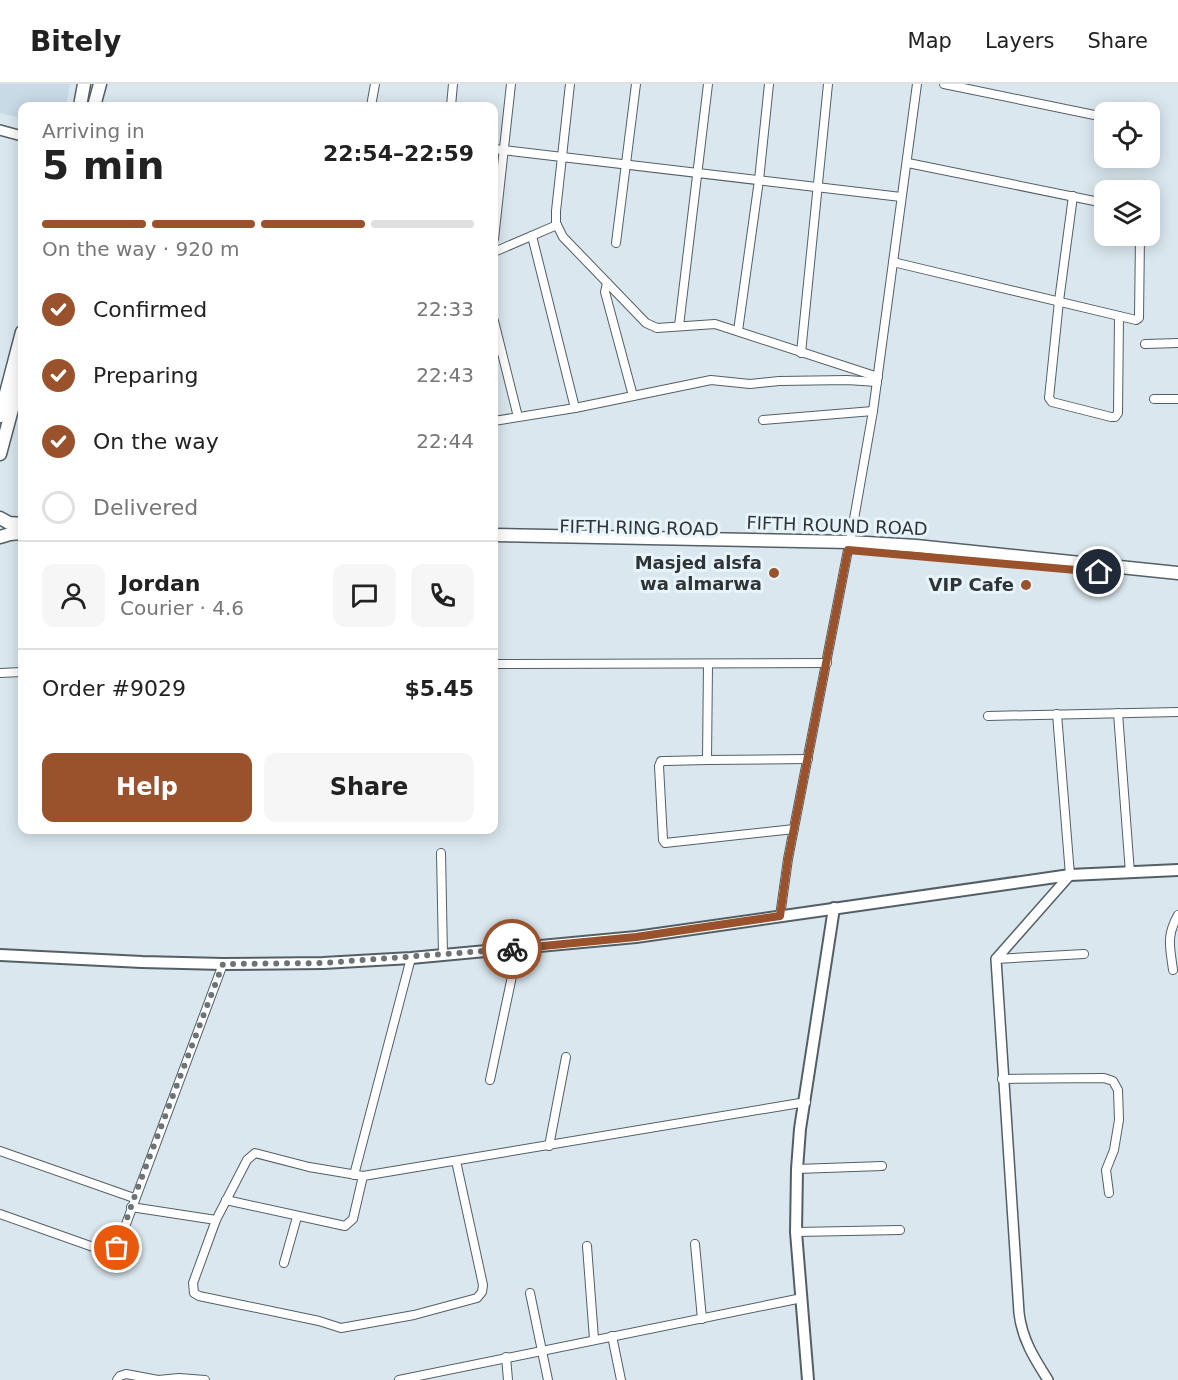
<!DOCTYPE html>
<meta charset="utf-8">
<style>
body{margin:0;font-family:"DejaVu Sans",sans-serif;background:#f6f6f6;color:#222;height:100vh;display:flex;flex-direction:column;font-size:22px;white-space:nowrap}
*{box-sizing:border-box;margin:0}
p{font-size:20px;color:#767676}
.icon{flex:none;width:33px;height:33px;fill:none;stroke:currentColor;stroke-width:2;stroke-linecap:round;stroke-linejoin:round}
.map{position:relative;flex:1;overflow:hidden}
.details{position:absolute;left:18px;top:18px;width:480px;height:732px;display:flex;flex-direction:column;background:#fff;border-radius:12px;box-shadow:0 3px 15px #0003}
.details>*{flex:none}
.controls{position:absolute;left:1094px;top:18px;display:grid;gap:12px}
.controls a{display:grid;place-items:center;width:66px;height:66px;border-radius:12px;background:#fff;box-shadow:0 3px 15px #0003;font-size:30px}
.pin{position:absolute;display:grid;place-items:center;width:51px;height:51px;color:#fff;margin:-26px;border:3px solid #fff;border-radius:50%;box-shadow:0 2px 6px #0007}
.courier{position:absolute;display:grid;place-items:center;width:60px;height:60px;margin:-30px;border:4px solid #99522c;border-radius:50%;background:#fff;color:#222;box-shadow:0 2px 8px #0007}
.summary em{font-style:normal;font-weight:800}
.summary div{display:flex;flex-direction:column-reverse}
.summary{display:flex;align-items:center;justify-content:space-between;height:102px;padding:0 24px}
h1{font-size:39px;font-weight:800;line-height:45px}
.bar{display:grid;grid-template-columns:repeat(4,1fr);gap:9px 6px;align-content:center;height:72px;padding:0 24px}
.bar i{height:8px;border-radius:4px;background:#e0e0e0}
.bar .current{background:#99522c}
.bar p{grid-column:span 4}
.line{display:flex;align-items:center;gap:15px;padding:0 24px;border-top:2px solid #e0e0e0}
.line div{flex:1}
.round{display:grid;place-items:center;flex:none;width:63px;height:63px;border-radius:12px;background:#f6f6f6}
ol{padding:0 24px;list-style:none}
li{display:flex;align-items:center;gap:18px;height:66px}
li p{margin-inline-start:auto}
li .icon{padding:6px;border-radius:50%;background:#99522c;color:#fff;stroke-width:4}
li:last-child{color:#767676}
li i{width:33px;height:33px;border:3px solid #e0e0e0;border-radius:50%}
.cta{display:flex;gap:12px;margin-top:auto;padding:12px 24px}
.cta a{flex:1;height:69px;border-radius:12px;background:#99522c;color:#fff;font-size:24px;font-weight:800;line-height:69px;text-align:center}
.cta a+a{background:#f6f6f6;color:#222}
header{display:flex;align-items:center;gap:36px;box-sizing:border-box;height:84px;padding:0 30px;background:#fff;border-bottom:2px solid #e0e0e0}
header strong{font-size:28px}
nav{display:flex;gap:33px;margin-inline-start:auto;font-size:21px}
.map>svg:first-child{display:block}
.built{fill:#c8dae6}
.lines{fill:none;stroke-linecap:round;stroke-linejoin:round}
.minor-casing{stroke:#545f65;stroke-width:10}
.tertiary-casing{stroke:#545f65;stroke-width:12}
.secondary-casing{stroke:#545f65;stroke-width:14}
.primary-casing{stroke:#545f65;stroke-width:15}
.trunk-casing{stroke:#545f65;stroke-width:15}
.minor{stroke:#fff;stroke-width:8}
.tertiary{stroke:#fff;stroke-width:9}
.secondary{stroke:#fff;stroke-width:10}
.primary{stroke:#fff;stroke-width:12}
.trunk{stroke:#fff;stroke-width:12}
.done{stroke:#6b7377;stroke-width:6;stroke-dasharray:0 10.8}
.route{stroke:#99522c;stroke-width:8}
.poi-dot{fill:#99522c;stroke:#e8f4fb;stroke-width:2}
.labels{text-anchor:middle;stroke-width:6;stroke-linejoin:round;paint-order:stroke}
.street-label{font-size:18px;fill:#2f3437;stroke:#e8f4fb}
.poi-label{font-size:18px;font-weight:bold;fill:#2f3437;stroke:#e8f4fb;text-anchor:end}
</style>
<header>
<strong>Bitely</strong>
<nav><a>Map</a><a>Layers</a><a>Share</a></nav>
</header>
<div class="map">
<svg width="1178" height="1296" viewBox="0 0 1178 1296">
<rect width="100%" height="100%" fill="#dae7ee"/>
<polygon class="built" points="0,0 70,0 66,22 22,22 22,34 0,29"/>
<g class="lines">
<defs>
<g id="minor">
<polyline points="570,0 556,127 556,139 563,153 646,239 657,244 715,240 878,293"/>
<polyline points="944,0 1104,33"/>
<polyline points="371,22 375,0"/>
<polyline points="451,22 453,0"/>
<polyline points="494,65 901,113"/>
<polyline points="908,79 1104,119"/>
<polyline points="1073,112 1059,217 1049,314 1052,318 1111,333 1115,333 1118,329 1119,232"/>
<polyline points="532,152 575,324"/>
<polyline points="494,155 511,0"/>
<polyline points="616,159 636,0"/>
<polyline points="494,168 557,141"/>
<polyline points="893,178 1136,236 1139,234 1140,152"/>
<polyline points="607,199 605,208 633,312"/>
<polyline points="494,237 518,333"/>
<polyline points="679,242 708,0"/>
<polyline points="738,247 759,96 769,0"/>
<polyline points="1145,260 1178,259"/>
<polyline points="801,269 828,0"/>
<polyline points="1154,315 1178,315"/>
<polyline points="763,336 873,327"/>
<polyline points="494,337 575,324 711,296 750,300 779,297 847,296 877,298"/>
<polyline points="850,458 873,327 917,0"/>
<polyline points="494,580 827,579"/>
<polyline points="708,580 707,676 808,675"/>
<polyline points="0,589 22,588"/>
<polyline points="1118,629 1130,789"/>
<polyline points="1057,630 1070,791"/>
<polyline points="988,632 1178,628"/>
<polyline points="707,676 666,677 661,677 659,682 663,756 665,759 794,745"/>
<polyline points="441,769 443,871"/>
<polyline points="780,832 788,775 848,466"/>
<polyline points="996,875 1084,870"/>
<path d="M1173,886C1170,862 1166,853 1178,831"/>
<polyline points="1002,995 1104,994 1113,997 1118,1006 1119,1036 1114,1066 1106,1086 1109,1109"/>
<polyline points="490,996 518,864"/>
<polyline points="549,1062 566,973"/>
<polyline points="0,1067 134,1114"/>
<polyline points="456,1077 483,1201 482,1208 477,1214 414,1231 341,1244 319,1237 199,1212 194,1209 193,1199 216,1136 247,1076 255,1069 309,1083 363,1092 806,1018"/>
<polyline points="797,1085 882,1082"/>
<polyline points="354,1091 411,874"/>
<polyline points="226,1116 345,1142 353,1135 363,1092"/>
<polyline points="131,1123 216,1136"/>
<polyline points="0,1130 110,1169 116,1167 223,880"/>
<polyline points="796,1148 900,1146"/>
<polyline points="695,1160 702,1235"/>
<polyline points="587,1162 594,1255"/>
<polyline points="284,1179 297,1133"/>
<polyline points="530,1209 548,1296"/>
<polyline points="612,1252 621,1296"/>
<polyline points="506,1273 508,1296"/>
<polyline points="117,1296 120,1292 126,1290 158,1296 179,1294 205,1296"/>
<polyline points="399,1296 802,1214"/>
</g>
<g id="tertiary">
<polyline points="0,46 22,52"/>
<path d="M1048,1296C1034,1274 1022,1255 1019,1229L996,875L1070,791"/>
</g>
<g id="secondary">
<polyline points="0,871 142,878 223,880 323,879 411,874 636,853 1070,791 1178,786"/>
<polyline points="808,1296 796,1148 797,1085 800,1045 834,824"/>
</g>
<g id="primary">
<polyline points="0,434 9,439 22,440"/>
<polyline points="494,451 850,458 916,462 1178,489"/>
<polyline points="0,453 10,450 22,449"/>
</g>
<g id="trunk">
<polyline points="80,22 84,0"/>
<polyline points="94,22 100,0"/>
<polyline points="0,332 22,248"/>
<polyline points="0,370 22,288"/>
</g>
</defs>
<use href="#minor" class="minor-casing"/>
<use href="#tertiary" class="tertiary-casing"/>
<use href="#secondary" class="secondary-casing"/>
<use href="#primary" class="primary-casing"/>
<use href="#trunk" class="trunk-casing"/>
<use href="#minor" class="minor"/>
<use href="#tertiary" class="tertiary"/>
<use href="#secondary" class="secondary"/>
<use href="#primary" class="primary"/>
<use href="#trunk" class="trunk"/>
</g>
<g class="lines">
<polyline class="done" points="117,1164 134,1114 223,880 323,879 512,865"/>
<polyline class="route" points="512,865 636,853 780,832 788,775 848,466 1099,488"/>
</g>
<g class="poi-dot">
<circle cx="774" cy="489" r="6"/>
<circle cx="1026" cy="501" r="6"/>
</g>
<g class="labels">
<g class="street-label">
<text transform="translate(837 442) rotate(2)" y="6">FIFTH ROUND ROAD</text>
<text transform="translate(639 444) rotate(1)" y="6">FIFTH RING ROAD</text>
</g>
<g class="poi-label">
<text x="762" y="485">Masjed alsfa<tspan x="762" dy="21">wa almarwa</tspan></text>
<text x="1014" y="507">VIP Cafe</text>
</g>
</g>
</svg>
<div class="controls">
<a><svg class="icon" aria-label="locate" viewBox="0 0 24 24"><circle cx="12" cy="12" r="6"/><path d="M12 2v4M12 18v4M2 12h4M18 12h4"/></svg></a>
<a><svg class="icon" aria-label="layers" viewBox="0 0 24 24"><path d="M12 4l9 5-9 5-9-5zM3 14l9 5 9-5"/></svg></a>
</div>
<div class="pin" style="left:117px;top:1164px;background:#ea580c"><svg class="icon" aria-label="bag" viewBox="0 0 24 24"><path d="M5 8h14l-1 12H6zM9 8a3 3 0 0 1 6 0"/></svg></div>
<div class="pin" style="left:1099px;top:488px;background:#1f2937"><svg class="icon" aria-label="home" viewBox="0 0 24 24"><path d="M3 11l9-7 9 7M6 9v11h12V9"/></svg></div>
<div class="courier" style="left:512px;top:865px"><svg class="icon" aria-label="bike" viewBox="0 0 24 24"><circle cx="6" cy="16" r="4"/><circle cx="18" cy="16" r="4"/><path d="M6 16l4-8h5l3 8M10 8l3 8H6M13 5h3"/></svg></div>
<section class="details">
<div class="summary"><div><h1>5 min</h1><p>Arriving in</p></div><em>22:54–22:59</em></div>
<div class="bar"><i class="current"></i><i class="current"></i><i class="current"></i><i></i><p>On the way · 920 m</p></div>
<ol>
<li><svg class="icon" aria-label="check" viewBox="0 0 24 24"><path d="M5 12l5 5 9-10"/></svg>Confirmed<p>22:33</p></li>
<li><svg class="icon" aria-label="check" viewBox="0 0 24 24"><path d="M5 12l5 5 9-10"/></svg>Preparing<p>22:43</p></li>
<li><svg class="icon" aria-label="check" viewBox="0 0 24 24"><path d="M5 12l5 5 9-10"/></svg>On the way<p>22:44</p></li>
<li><i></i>Delivered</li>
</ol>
<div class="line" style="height:108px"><a class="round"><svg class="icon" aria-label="person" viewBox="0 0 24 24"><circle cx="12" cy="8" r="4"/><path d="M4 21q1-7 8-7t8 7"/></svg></a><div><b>Jordan</b><p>Courier · 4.6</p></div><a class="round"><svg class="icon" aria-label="chat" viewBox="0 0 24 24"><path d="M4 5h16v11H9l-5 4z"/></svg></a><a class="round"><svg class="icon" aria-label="phone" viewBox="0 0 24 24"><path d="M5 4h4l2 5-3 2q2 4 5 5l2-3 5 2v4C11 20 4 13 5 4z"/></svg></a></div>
<div class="line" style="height:78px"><div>Order #9029</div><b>$5.45</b></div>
<div class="cta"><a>Help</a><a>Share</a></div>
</section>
</div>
